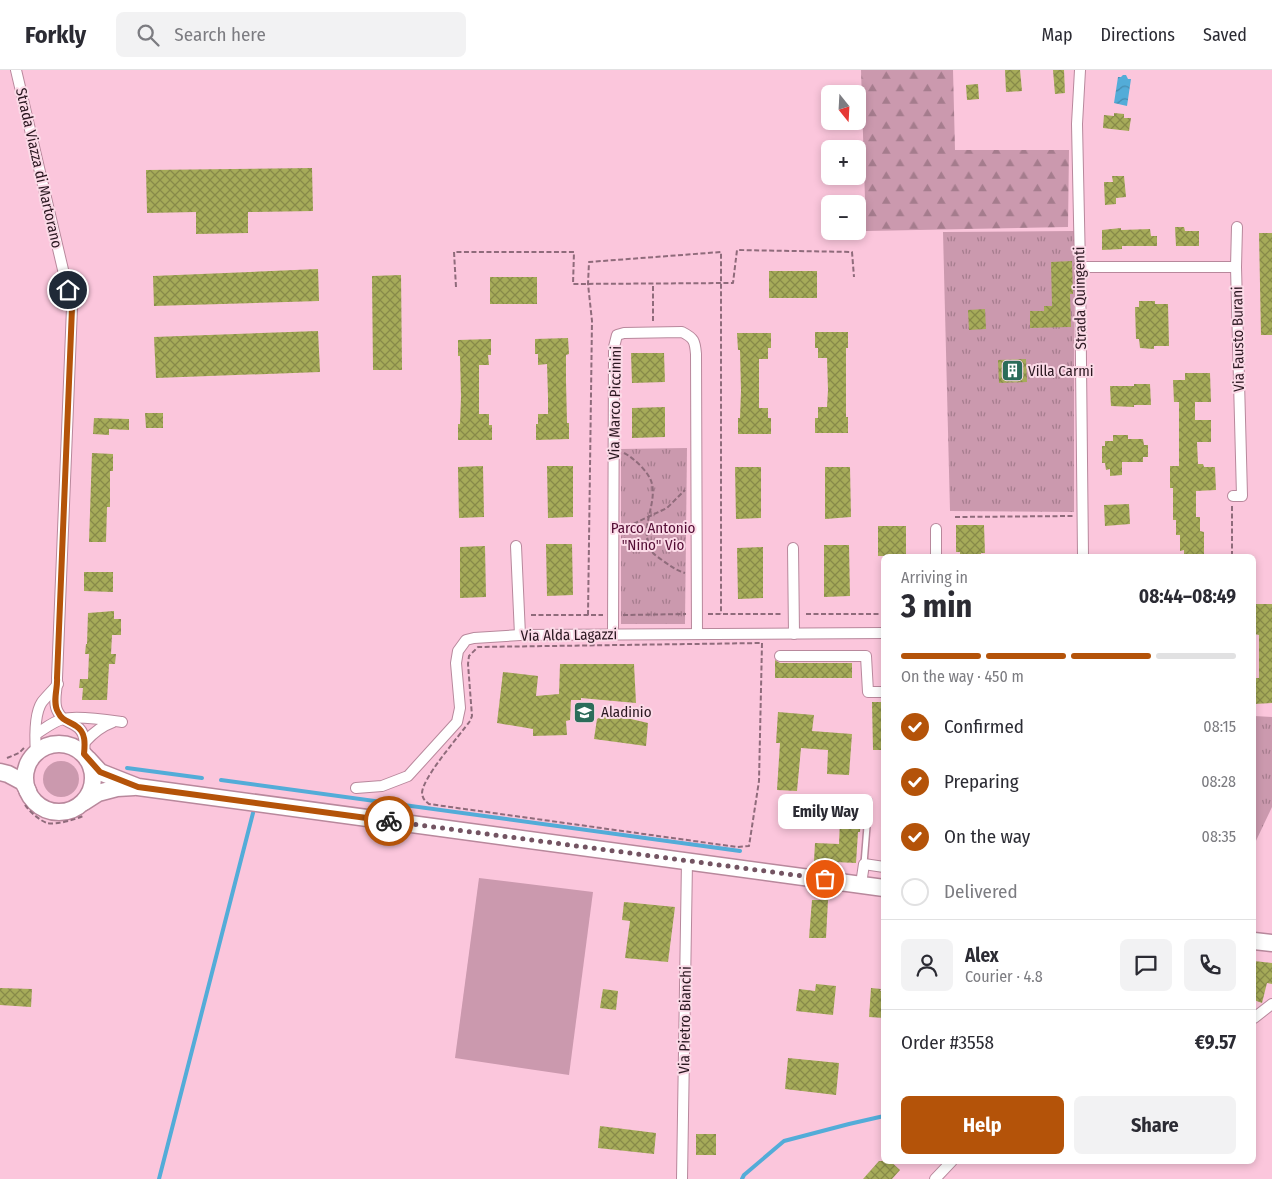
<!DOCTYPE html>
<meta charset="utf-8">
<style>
body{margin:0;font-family:"Fira Sans Condensed",sans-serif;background:#f2f2f3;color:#2b2b33;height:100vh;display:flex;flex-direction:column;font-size:19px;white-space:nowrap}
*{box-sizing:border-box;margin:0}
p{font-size:16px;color:#7c7c81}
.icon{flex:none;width:28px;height:28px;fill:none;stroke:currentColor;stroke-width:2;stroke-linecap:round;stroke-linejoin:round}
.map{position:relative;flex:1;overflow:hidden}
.side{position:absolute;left:881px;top:484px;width:375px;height:610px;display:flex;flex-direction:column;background:#fff;border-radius:8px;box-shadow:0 2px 8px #0003}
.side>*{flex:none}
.needle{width:32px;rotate:162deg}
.buttons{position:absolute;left:821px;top:15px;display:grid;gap:10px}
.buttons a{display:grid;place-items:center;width:45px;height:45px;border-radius:8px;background:#fff;box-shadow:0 2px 8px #0003;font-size:25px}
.pin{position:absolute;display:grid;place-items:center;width:42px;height:42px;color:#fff;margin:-21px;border:2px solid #fff;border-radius:50%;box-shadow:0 1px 5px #0007}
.courier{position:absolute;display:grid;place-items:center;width:50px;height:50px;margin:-25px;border:4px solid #b45309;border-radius:50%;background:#fff;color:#222;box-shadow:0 1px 6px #0007}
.bubble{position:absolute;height:35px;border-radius:8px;background:#fff;box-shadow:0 2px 8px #0003;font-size:16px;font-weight:700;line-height:35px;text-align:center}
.headline em{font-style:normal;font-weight:700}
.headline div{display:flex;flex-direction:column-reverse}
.headline{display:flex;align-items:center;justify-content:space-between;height:85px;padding:0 20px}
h1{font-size:32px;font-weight:700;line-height:38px}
.bar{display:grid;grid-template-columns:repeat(4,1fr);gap:8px 5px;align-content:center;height:60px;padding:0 20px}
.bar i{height:6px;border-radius:4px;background:#e1e1e2}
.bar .active{background:#b45309}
.bar p{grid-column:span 4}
.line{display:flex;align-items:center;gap:12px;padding:0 20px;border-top:1px solid #e1e1e2}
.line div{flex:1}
.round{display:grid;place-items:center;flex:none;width:52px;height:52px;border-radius:8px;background:#f2f2f3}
ol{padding:0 20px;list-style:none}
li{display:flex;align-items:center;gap:15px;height:55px}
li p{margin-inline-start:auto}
li .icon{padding:5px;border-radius:50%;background:#b45309;color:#fff;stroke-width:4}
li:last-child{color:#7c7c81}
li i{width:28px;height:28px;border:2px solid #e1e1e2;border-radius:50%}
.primary-button{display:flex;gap:10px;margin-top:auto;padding:10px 20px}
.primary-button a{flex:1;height:58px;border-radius:8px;background:#b45309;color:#fff;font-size:20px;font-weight:700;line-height:58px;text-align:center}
.primary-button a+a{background:#f2f2f3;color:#2b2b33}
header{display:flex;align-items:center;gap:30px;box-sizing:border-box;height:70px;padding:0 25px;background:#fff;border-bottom:1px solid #e1e1e2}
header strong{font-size:24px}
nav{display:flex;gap:28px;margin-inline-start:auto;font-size:18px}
.search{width:350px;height:45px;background:#f2f2f3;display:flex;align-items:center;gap:12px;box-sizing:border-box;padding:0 18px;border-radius:8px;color:#7c7c81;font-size:19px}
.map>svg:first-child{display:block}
.grass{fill:#cb99ae}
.forest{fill:url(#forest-firs)}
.park{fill:url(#park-tufts)}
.water{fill:url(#water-waves)}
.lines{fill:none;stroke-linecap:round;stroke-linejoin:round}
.stream{stroke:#53acd8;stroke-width:4}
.building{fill:url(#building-cross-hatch)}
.lane-casing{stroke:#b8889c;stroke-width:8}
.street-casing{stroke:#b8889c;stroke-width:12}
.primary-casing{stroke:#b8889c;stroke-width:19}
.path{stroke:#8f6b7b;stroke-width:2;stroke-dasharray:5 2.5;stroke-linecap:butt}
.lane{stroke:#fff;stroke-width:5}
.street{stroke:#fff;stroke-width:10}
.primary{stroke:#fff;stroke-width:16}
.done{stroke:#735462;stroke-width:5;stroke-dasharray:0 9}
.route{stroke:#b45309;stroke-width:6}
.labels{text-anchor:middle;stroke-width:4;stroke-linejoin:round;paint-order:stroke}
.street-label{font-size:15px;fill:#2a1720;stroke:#fbdae7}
.poi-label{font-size:15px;fill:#2a1720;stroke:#fbdae7;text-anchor:start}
.park-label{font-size:15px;fill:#540d35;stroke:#fbdae7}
</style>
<header>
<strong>Forkly</strong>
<div class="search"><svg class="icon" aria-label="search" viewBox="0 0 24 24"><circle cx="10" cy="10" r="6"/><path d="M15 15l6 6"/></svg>Search here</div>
<nav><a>Map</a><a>Directions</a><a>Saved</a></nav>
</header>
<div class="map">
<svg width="1272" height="1109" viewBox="0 0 1272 1109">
<defs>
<pattern id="forest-firs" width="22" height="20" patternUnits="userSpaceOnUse" patternTransform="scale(1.25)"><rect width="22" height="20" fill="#cb99ae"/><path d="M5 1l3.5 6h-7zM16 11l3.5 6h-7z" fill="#a57c8d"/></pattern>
<pattern id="park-tufts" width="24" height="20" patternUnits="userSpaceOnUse" patternTransform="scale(1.25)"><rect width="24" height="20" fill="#cb99ae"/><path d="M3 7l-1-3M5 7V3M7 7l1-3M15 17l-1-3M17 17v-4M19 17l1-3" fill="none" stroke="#a57c8d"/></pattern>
<pattern id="water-waves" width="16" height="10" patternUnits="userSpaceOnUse" patternTransform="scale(1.25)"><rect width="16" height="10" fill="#53acd8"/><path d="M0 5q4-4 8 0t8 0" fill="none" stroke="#458baf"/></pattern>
<pattern id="building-cross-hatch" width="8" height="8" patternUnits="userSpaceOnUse" patternTransform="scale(1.25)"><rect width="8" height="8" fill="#a6ab59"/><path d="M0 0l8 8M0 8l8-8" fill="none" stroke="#878a49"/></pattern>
</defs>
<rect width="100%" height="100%" fill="#fbc6dc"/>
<g class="grass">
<circle cx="61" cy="709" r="18"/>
<polygon points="479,808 593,822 569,1005 455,988"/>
</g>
<polygon class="forest" points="861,0 953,0 955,80 1069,80 1068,157 866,161"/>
<g class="park">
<polygon points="1074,161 1074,442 950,441 943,162"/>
<polygon points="687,378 685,554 621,554 621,379"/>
<polygon points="1254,646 1272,647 1272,737 1254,775"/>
</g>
<polygon class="water" points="1123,5 1126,5 1128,9 1131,9 1127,36 1114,33 1118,7 1121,7"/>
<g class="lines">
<g class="stream">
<polyline points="127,698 202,708"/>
<polyline points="221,710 740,781"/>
<polyline points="159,1109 253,743"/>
<polyline points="742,1109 744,1105 784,1071 849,1054 884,1046"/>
</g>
</g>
<g class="building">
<polygon points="1005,0 1020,0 1022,21 1006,22"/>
<polygon points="1053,0 1064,0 1065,23 1055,24"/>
<polygon points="978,14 979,29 967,30 966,15"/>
<polygon points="1114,43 1124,44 1124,48 1131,48 1129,61 1103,58 1104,45 1114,46"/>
<polygon points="312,98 313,141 248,142 248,163 196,164 196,142 147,143 146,100"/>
<polygon points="1112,106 1124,106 1126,127 1116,128 1116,134 1105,135 1104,112 1113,112"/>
<polygon points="1175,157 1184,157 1185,161 1199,161 1199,176 1176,176"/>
<polygon points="1121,158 1121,160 1150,159 1151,166 1157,166 1157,176 1122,176 1122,179 1102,180 1102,160"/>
<polygon points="1259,163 1272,163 1272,265 1261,265"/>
<polygon points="1072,191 1073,224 1070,224 1071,257 1030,258 1030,241 1044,241 1044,236 1052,236 1051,192"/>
<polygon points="318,199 319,231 154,236 153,206"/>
<rect x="769" y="201" width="48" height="27"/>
<polygon points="401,205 402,300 373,300 372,206"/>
<rect x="490" y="207" width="47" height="27"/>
<polygon points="1139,231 1155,231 1155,234 1168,234 1169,276 1154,276 1154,279 1140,278 1139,269 1136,269 1135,237 1139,237"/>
<polygon points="985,239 986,259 969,260 968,240"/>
<polygon points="318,261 320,302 156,308 154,267"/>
<polygon points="815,262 848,262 848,278 846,278 846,347 848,347 848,363 815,363 815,348 818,348 818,337 827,337 828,320 827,288 818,288 818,278 815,278"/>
<polygon points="737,263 771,263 771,278 768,278 768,289 759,289 759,338 768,338 768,348 771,348 771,364 738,364 738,348 740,348 741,321 740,280 738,280"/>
<polygon points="568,268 569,284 566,285 566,311 567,353 569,353 569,369 536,370 536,354 538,354 538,344 548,344 548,327 547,294 538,295 538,284 535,284 535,269"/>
<polygon points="491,269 491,285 488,285 489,295 479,295 479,344 489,344 489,355 492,355 492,370 458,370 458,354 460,354 461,327 460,286 458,286 458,270"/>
<polygon points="631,283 664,283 665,312 632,313"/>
<polygon points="1026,289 1027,312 999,313 998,290"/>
<polygon points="1185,303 1210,303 1211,332 1195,332 1195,350 1211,350 1211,372 1197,372 1198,394 1203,394 1204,397 1215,397 1216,420 1196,421 1196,447 1200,447 1200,461 1204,462 1204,486 1184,486 1184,480 1180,481 1180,465 1176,465 1176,450 1173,450 1173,418 1170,418 1170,396 1179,396 1179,332 1174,332 1173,310 1185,310"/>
<polygon points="1134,314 1150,314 1151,335 1134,335 1134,337 1111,336 1110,316 1134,316"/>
<polygon points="665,337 665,367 632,368 632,338"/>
<polygon points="145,343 163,343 163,358 146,358"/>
<polygon points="94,348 129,349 129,360 109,359 109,365 93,364"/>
<polygon points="1113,365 1128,365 1128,369 1143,369 1144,375 1148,375 1148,387 1143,387 1143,392 1122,392 1122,405 1110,406 1110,399 1106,400 1105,393 1102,393 1102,376 1105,376 1105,371 1113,371"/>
<polygon points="92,383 113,384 113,401 110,401 110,437 107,437 106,472 89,472"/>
<polygon points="483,396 484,447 459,448 458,397"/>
<polygon points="547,396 573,396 573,447 548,448"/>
<polygon points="735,397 761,397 761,448 736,449"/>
<polygon points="825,397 850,397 851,447 825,449"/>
<polygon points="1129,434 1130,454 1105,456 1104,435"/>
<polygon points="956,455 984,455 985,483 981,483 981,486 960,486 960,482 956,482"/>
<polygon points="878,456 906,456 906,484 902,484 902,486 878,486"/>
<polygon points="546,474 572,474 573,525 547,526"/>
<polygon points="824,475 849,475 850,526 824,527"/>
<polygon points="485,476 486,527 460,528 460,477"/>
<polygon points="763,477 763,528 738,529 737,478"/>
<polygon points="84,502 113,502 113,522 84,521"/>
<polygon points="1256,534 1272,534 1272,633 1254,634 1254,608 1259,608 1259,565 1254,564"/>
<polygon points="114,541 114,549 121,549 121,565 112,565 111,584 116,584 115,594 109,594 107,630 82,630 83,618 79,618 80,609 88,609 89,584 85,584 86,574 87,574 88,543"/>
<polygon points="775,590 780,593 852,593 852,608 775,608"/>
<polygon points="560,594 634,594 636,633 581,628 581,630 571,630 570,650 566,651 567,665 533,666 533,659 497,653 503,602 538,606 536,626 559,624"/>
<polygon points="872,632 884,632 884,680 873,680"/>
<polygon points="601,642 648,653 646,676 594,669 597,649 601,647"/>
<polygon points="778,642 814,645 812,661 852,664 849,705 827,704 828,680 801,678 797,721 777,720 780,673 776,673"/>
<polygon points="809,725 862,728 860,762 858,762 856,793 814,791 815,773 839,774 840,750 808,748"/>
<polygon points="812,830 828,830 826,868 809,868"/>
<polygon points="624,832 675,837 668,892 625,888 630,851 622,850"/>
<polygon points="1254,891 1272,893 1272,914 1267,913 1262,933 1254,930"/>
<polygon points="816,914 836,916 833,945 796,941 799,919 815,921"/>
<polygon points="0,918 32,919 31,937 0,935"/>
<polygon points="871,918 881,919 880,921 884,921 884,948 869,947"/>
<polygon points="603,919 618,921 616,940 600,938"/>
<polygon points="788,988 839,993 836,1025 785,1019"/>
<polygon points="600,1056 656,1063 654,1084 598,1078"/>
<rect x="696" y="1064" width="20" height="21"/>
<polygon points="879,1091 890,1091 900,1100 892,1109 863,1109"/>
</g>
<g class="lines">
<defs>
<polyline id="lane" points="864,794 869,731"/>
<g id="street">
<path d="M16,0L72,238L57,608C58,618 52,632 58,642C62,651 69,651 76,656C86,662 85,674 84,684"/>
<polyline points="1080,0 1077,54 1080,197 1083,486"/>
<polyline points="1080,197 1236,197 1242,426 1233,426"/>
<polyline points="1236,197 1237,157"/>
<polyline points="936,459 936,486"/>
<polyline points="516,476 520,565"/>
<polyline points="793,478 794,564"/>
<path d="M613,564L614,277L617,265L624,263L682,262C694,268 695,271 696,284L697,564"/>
<polyline points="780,586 866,586 868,622 884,622"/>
<path d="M36,664C44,659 54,651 63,649C76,645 108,650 122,652"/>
<path d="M86,671C94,662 102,656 113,652"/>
<path d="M36,683C35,669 34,644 42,632C47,626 53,620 58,614"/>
<polyline points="356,718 382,716 408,706 457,652 460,638 456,593 458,581 466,570 474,568 520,565 884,563"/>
<polyline points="861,814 864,794 884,797"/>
<polyline points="1254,948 1272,934"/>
<polyline points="682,1109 687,791"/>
<polyline points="935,1109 952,1091"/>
</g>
<g id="primary">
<circle cx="59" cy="708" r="34"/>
<polyline points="88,689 100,702 138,717 884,818"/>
<polyline points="0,702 8,704 23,712 28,721"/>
<polyline points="84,732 98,723 117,718 134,717"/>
<polyline points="1254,871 1272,873"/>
</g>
</defs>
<use href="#lane" class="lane-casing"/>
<use href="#street" class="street-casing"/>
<use href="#primary" class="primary-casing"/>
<g class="path">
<polyline points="456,217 454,182 574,182 573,214 733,213 737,180 852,182 854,207"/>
<polyline points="653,251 653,214"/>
<path d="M624,383C634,388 650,403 652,414C657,437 637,461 653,483C655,485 659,488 662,490C670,496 676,500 685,503"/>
<polyline points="955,447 1073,446"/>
<polyline points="624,465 631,455 667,438 685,420"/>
<polyline points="1232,486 1232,436"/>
<polyline points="708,544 783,544"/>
<polyline points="806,544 884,544"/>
<polyline points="531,545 603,545"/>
<polyline points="588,545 592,251 588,214 589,192 721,182 721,544"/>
<polyline points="623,545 686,544"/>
<path d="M762,573L759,711L749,776L737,777L429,734C425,731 423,729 422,724C421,709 460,665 470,651L472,646L468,594L469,586L478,577Z"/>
<polyline points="7,688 19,683 24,678"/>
<path d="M25,735C30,742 39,750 47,753C56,755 74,750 83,746"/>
</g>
<use href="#lane" class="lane"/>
<use href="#street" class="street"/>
<use href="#primary" class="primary"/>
</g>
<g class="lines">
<polyline class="done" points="389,751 825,809"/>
<path class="route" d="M68,220L72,238L57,608C58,618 52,632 58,642C62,651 69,651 76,656C86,662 85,674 84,684L100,702L138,717L389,751"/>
</g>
<defs>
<symbol id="building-square" viewBox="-11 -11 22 22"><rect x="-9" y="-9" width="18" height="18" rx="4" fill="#2c6c5a" stroke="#fbdae7"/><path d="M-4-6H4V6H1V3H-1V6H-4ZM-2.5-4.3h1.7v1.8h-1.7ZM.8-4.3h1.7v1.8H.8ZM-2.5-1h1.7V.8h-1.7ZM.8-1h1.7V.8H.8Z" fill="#fff"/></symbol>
<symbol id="school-square" viewBox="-11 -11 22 22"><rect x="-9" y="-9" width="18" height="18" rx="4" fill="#2c6c5a" stroke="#fbdae7"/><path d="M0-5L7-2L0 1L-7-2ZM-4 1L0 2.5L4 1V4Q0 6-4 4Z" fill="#fff"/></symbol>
</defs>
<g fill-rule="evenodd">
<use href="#building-square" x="1000" y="288" width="25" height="25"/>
<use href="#school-square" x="572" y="630" width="25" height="25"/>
</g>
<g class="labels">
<g class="street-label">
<text transform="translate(39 98) rotate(77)" y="5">Strada Viazza di Martorano</text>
<text transform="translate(1080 228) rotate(-91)" y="5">Strada Quingenti</text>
<text transform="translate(1238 269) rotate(-91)" y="5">Via Fausto Burani</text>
<text transform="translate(615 333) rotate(-89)" y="5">Via Marco Piccinini</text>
<text transform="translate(569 565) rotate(-1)" y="5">Via Alda Lagazzi</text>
<text transform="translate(685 950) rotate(-89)" y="5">Via Pietro Bianchi</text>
</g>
<g class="poi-label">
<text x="1028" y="306">Villa Carmi</text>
<text x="601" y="647">Aladinio</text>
</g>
<g class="park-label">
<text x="653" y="463">Parco Antonio<tspan x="653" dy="17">"Nino" Vio</tspan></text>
</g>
</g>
</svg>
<div class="buttons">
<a><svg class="needle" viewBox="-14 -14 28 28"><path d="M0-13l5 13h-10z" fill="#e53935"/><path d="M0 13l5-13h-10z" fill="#7c7c81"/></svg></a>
<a>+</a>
<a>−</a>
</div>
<div class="pin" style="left:825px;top:809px;background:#ea580c"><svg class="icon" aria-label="bag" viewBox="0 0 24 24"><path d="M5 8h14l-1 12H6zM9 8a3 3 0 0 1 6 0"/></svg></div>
<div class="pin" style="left:68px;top:220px;background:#1f2937"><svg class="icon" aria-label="home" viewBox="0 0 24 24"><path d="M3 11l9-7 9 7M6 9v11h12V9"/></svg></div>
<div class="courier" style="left:389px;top:751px"><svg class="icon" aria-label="bike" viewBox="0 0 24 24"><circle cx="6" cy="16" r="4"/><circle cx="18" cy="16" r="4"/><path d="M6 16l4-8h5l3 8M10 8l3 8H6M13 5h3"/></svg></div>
<div class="bubble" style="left:778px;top:724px;width:95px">Emily Way</div>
<section class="side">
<div class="headline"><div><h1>3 min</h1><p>Arriving in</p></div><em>08:44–08:49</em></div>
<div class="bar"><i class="active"></i><i class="active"></i><i class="active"></i><i></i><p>On the way · 450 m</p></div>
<ol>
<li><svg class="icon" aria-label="check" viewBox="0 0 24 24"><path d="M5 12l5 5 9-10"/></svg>Confirmed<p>08:15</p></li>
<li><svg class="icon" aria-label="check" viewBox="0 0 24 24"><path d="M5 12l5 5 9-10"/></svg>Preparing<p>08:28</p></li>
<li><svg class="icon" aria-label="check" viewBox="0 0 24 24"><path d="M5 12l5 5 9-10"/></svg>On the way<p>08:35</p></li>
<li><i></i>Delivered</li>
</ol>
<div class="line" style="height:90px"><a class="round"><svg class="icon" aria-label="person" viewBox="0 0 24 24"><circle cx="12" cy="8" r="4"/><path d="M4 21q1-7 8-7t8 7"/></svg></a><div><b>Alex</b><p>Courier · 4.8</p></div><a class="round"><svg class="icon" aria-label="chat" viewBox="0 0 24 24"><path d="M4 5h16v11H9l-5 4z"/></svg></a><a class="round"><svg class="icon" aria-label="phone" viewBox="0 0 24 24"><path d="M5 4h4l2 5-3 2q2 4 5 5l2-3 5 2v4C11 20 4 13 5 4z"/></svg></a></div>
<div class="line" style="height:65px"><div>Order #3558</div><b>€9.57</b></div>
<div class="primary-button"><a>Help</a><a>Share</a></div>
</section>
</div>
